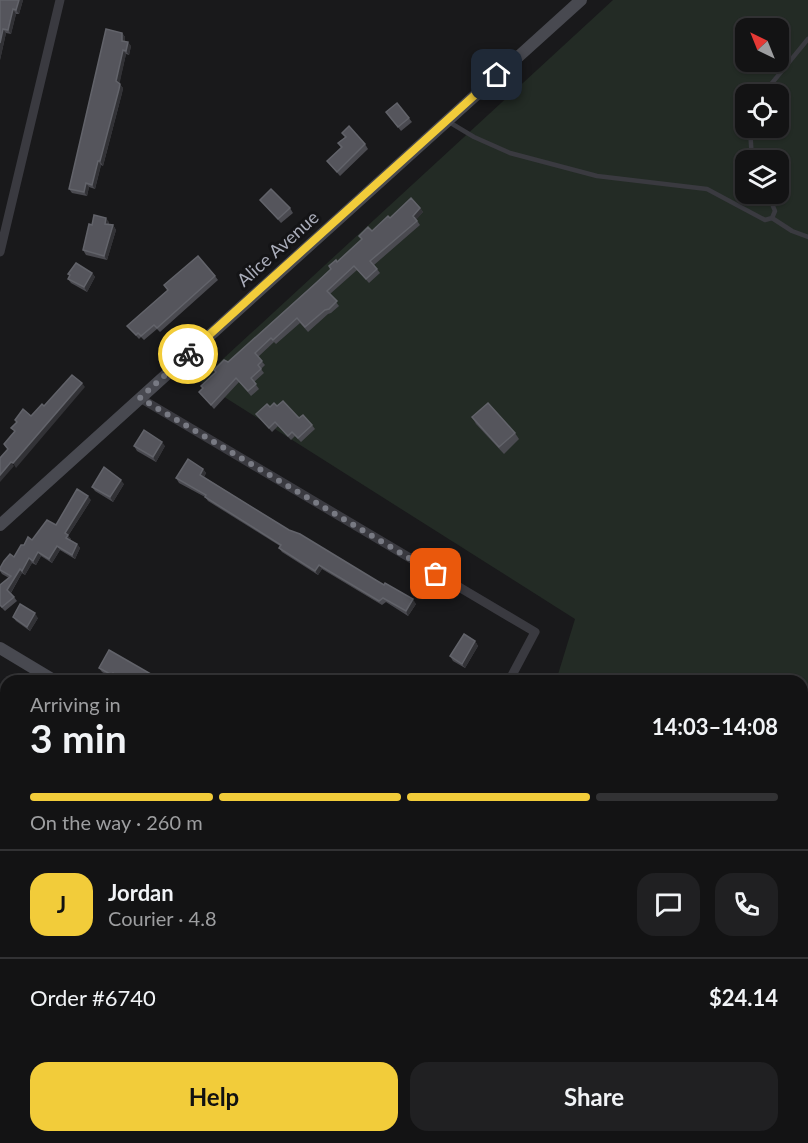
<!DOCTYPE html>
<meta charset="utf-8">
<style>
body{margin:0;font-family:Lato,sans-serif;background:#202022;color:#f1f3f6;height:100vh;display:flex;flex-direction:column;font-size:22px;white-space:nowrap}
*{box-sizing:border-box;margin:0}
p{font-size:20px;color:#9d9ea0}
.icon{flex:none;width:33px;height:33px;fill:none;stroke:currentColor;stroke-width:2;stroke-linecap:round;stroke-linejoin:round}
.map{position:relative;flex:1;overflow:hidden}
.panel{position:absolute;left:0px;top:675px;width:808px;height:468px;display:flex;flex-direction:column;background:#131314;border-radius:18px 18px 0 0;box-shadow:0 2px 4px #0004,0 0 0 2px #323234}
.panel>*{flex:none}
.needle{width:39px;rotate:317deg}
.controls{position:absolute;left:735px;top:18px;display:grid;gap:12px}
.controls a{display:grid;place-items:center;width:54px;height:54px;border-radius:12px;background:#131314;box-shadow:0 2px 4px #0004,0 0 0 2px #323234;font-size:30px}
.pin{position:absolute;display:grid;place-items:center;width:51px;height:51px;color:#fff;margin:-26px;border-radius:12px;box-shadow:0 3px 9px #0006}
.courier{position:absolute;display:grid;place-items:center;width:60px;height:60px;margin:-30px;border:4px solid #f2cc3a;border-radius:50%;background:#fff;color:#222;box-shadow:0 2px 8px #0007}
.summary em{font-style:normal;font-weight:700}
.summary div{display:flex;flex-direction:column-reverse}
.summary{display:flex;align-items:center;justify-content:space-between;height:102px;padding:0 30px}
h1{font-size:39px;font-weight:700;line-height:45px}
.bar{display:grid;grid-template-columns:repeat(4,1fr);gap:9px 6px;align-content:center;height:72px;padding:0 30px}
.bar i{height:8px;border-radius:4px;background:#323234}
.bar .selected{background:#f2cc3a}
.bar p{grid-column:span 4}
.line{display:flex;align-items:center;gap:15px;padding:0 30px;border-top:2px solid #323234}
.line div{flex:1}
.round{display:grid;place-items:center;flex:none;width:63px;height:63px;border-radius:18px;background:#202022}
.primary-button{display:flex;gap:12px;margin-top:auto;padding:12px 30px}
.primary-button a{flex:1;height:69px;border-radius:18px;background:#f2cc3a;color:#111;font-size:24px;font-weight:700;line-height:69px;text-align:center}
.primary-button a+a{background:#202022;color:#f1f3f6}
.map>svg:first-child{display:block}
.green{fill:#232b25;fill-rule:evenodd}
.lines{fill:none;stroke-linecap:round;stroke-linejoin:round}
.lane{stroke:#3a3a40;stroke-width:4.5}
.street{stroke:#3a3a40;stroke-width:9}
.secondary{stroke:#484950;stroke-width:12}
.wall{fill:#4a4a50}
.shaded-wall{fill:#323236}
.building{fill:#55555c;stroke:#62636a;stroke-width:1.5}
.done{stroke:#787a83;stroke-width:6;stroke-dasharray:0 10.8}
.route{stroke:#f2cc3a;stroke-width:8}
.labels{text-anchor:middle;stroke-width:6;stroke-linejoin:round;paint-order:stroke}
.street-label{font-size:18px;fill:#abaebb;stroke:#141416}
</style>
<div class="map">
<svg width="808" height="1143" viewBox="0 0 808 1143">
<rect width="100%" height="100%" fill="#19191b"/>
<path class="green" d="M613,0H808V843L802,840V681H556L575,619L199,381ZM746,28H778V62H746ZM746,94H778V128H746ZM746,160H778V194H746Z"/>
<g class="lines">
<g class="lane">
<polyline points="763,94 808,39"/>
<polyline points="449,122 474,137 510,153 597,176 707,189 765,220 772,218 775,211 768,194"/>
<polyline points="750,128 752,160"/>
<polyline points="772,218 792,231 808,237"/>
</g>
<g class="street">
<polyline points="0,252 60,0"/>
<polyline points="140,398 535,632 509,681"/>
<polyline points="0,914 6,917"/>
<polyline points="802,1003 808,998"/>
<polyline points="0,1092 6,1095"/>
<polyline points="72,1137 80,1143"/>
<polyline points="273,1137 279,1143"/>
<polyline points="394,1143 401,1137"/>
<polyline points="645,1143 651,1137"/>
</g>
<g class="secondary">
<polyline points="0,525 581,0"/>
<polyline points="0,648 55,681"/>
<polyline points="674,1137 680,1143"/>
</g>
</g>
<g class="wall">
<polygon points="0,0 23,0 19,14 16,14 11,34 6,33 0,60"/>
<polygon points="122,33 125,37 125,41 131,46 129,55 126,54 119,84 123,88 122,93 103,166 101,165 95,189 89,187 87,196 72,193 69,189"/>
<polygon points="397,103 412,122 401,131 386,112"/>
<polygon points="342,133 365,144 368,149 340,176 327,161 341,148 338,143 345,137"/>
<polygon points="260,200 290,208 293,213 281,223"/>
<polygon points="420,208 423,212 416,219 420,225 374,265 380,273 369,283 357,270 330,294 339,306 331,313 328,314 308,332 300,323 276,344 274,342 258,357 265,365 261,369 264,373 254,382 259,389 251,396 239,382 214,409 199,392 228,362 331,269 329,266 337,262 372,231 390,218"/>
<polygon points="109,222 109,225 113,225 116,230 107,260 86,255 83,250 92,225"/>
<polygon points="92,273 95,277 87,292 71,283 68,279 70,276 68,274"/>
<polygon points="215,276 218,280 160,332 157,329 144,340 141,337 139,339 127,326 168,290 164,285"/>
<polygon points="277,406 299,418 312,425 315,429 301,442 295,436 291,440 278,426 272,432 256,414 270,407"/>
<polygon points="472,417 515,433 519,439 504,454 476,424"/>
<polygon points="134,446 165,446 156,462 137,451"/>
<polygon points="203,469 206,473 204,477 289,530 416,604 408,616 386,602 382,605 322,569 318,575 282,552 279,548 280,546 208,501 205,497 179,483 176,478"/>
<polygon points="124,484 113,502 95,491 92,487"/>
<polygon points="91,500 68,536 71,539 70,540 77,544 80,548 75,559 60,550 52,563 41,556 36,565 32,563 25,575 22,573 11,593 17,601 5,611 0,606 0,585 9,578 2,574 0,571 0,568 14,557 24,545 56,525"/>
<polygon points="13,617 38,618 30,631 16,621"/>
<polygon points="475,641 478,646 465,668 453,661 450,656"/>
<polygon points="99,668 163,681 122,681 116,677 115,679 102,672"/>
<polygon points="0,690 6,690 6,710 0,707"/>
<polygon points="0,860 6,864 6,888 0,884"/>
<polygon points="802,933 808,937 808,959 802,961"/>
<polygon points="0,953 6,957 6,974 0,971"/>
<polygon points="808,1027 808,1052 802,1057 802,1033"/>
<polygon points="106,1137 126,1137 118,1143 112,1143"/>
<polygon points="575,1137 607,1137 600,1143 579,1143"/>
</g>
<g class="shaded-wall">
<polygon points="19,0 23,0 19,14 16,10"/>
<polygon points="13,9 16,14 11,34 8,30"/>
<polygon points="3,29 6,33 0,60 0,43"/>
<polygon points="122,33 125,37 125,45 122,41"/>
<polygon points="128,42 131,46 129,55 126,51"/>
<polygon points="123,50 126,54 119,86 116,81"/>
<polygon points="120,84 123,88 122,93 103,166 100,161"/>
<polygon points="98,161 101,165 95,189 92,185"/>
<polygon points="86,183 89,187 87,196 84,192"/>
<polygon points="420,208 423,212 416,220 413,216"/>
<polygon points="106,218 109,222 108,228 105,224"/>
<polygon points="113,225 116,230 107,260 104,256"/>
<polygon points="92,273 95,277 87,292 84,287"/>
<polygon points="82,383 85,387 16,468 13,463"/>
<polygon points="162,442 165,446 156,462 153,457"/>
<polygon points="11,462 14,466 0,482 0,475"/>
<polygon points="203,469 206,473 203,479 200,475"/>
<polygon points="121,480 124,484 113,502 110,497"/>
<polygon points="88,496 91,500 68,536 71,539 69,542 66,538 65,533"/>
<polygon points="77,544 80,548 75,559 72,555"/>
<polygon points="57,546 60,550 52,563 49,559"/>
<polygon points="38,552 41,556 36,565 33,561"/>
<polygon points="29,558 32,563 25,575 22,571"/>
<polygon points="319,565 322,569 318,575 315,571"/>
<polygon points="20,569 22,573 10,594 7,590"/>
<polygon points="413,599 416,604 408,616 406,611"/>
<polygon points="35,613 38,618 30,631 27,627"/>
<polygon points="475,641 478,646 465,668 462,664"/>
<polygon points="482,1137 488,1137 484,1143 479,1143"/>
</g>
<g class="building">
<polygon points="0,0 19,0 16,10 13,9 8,30 3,29 0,43"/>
<polygon points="106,29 122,33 122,41 128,42 126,51 123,50 116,81 120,84 119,89 100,161 98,161 92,185 86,183 84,192 69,189"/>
<polygon points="397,103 409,118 398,127 386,112"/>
<polygon points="349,126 365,144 337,172 327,161 342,147 338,143 346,137 342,133"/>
<polygon points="271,189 290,208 278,219 260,200"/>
<polygon points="411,198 420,208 413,216 417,221 370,261 377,269 366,279 354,266 327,291 337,301 329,309 325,310 305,327 297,318 273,340 271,338 255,353 262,361 258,365 261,369 251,378 256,384 248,391 236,378 211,405 199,392 203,388 201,386 216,372 214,370 224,360 228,362 316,283 331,269 329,266 336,260 337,262 362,239 359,236 368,227 372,231 388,216 390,218"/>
<polygon points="94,215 106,218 105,224 113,225 104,256 83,250 89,224 92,225"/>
<polygon points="198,256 215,276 157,328 154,325 141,336 138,333 136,335 127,326 168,290 164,285"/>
<polygon points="76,263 92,273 84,287 68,279 70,275 68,274"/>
<polygon points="72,375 82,383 13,463 11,462 0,475 0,458 8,449 4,444 15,431 11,428 17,422 15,420 23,409 31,416 42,404 44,406"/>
<polygon points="283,401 299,418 303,415 312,425 298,438 292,432 288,436 275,422 269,428 256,414 267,404 270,407 274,403 277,406"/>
<polygon points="488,403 515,433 499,447 472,417"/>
<polygon points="144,430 162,442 153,457 134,446"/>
<polygon points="188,459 203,469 200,475 289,530 300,534 374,579 384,585 385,583 413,599 406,611 383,598 379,601 319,565 315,571 279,548 281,545 205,497 206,495 176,478"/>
<polygon points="104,467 121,480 110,497 92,487"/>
<polygon points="77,489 88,496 65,533 68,535 66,538 77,544 72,555 57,546 49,559 38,552 33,561 29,558 22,571 20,569 7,590 14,597 2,607 0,605 0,585 11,576 0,570 0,568 4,561 10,554 14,557 21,545 24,545 28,537 32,540 47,520 56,525"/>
<polygon points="20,604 35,613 27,627 13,617"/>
<polygon points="464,634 475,641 462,664 450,656"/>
<polygon points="109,650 163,681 127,681 113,673 112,675 99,668"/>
<polygon points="444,674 454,680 453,681 439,681"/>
<polygon points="1,688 6,690 6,708 0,704 0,690"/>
<polygon points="0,860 6,864 6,885 0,881"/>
<polygon points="802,933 804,933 807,938 808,937 808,957 807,957 805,954 802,955"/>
<polygon points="0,953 6,957 6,972 0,968"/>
<polygon points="808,1027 808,1045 802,1050 802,1033"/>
<polygon points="0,1039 6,1042 6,1068 0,1064"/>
<polygon points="0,1128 6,1132 6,1137 15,1137 22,1141 21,1142 22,1143 0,1143"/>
<polygon points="107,1137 118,1137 112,1142"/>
<polygon points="197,1137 224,1137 230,1143 201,1143 196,1138"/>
<polygon points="305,1137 346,1137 350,1141 348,1143 310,1143"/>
<polygon points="457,1137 482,1137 479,1143 450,1143"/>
<polygon points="575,1137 599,1137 593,1143 579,1143"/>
</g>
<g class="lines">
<polyline class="done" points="188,354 140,398 436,574"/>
<polyline class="route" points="188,354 497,75"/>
</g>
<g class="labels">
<g class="street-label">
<text transform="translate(278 249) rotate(-42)" y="6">Alice Avenue</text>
</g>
</g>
</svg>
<div class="controls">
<a><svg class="needle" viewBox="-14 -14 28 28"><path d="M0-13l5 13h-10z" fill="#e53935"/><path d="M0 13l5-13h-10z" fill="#9d9ea0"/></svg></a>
<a><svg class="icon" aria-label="locate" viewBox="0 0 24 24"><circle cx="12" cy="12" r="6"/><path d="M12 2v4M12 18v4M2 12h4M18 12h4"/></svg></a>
<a><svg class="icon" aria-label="layers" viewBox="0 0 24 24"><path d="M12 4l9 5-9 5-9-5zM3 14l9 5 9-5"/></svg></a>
</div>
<div class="pin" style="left:436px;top:574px;background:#ea580c"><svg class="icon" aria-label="bag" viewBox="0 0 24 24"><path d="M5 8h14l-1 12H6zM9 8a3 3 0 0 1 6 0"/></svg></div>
<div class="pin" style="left:497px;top:75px;background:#1f2937"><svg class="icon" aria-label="home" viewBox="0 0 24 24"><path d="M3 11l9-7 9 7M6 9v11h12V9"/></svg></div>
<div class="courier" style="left:188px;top:354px"><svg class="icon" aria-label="bike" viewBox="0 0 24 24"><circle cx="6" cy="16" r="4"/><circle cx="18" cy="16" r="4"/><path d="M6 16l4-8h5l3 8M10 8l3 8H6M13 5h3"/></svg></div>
<section class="panel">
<div class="summary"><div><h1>3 min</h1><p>Arriving in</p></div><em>14:03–14:08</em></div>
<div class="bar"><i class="selected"></i><i class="selected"></i><i class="selected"></i><i></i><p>On the way · 260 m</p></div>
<div class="line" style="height:108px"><b class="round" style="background:#f2cc3a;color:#111">J</b><div><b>Jordan</b><p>Courier · 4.8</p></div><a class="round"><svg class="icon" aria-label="chat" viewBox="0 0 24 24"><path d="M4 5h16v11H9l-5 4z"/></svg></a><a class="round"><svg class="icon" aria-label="phone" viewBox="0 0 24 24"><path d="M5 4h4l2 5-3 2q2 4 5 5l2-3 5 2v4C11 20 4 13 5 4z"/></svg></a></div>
<div class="line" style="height:78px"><div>Order #6740</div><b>$24.14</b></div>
<div class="primary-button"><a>Help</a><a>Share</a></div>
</section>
</div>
